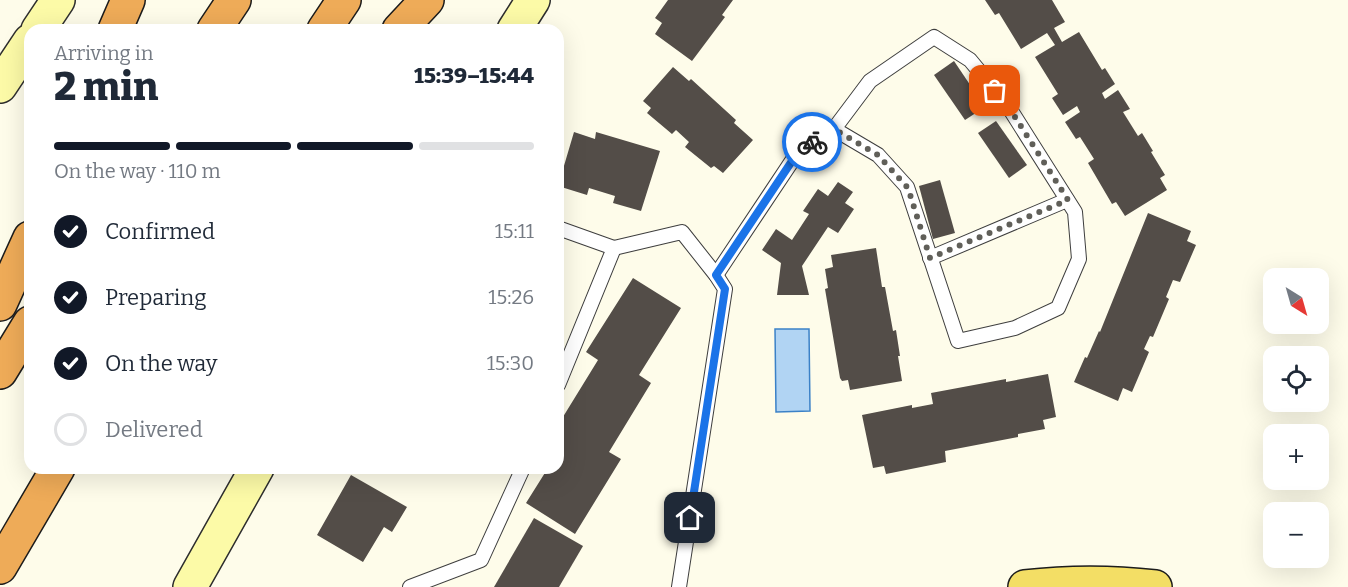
<!DOCTYPE html>
<meta charset="utf-8">
<style>
body{margin:0;font-family:Bitter,serif;background:#f2f2f3;color:#1f2937;height:100vh;display:flex;flex-direction:column;font-size:22px;white-space:nowrap}
*{box-sizing:border-box;margin:0}
p{font-size:20px;color:#747a83}
.icon{flex:none;width:33px;height:33px;fill:none;stroke:currentColor;stroke-width:2;stroke-linecap:round;stroke-linejoin:round}
.map{position:relative;flex:1;overflow:hidden}
.sheet{position:absolute;left:24px;top:24px;width:540px;height:450px;display:flex;flex-direction:column;background:#fff;border-radius:18px;box-shadow:0 6px 24px #0002}
.sheet>*{flex:none}
.needle{width:39px;rotate:143deg}
.fabs{position:absolute;left:1263px;top:268px;display:grid;gap:12px}
.fabs a{display:grid;place-items:center;width:66px;height:66px;border-radius:12px;background:#fff;box-shadow:0 6px 24px #0002;font-size:30px}
.pin{position:absolute;display:grid;place-items:center;width:51px;height:51px;color:#fff;margin:-26px;border-radius:12px;box-shadow:0 3px 9px #0006}
.courier{position:absolute;display:grid;place-items:center;width:60px;height:60px;margin:-30px;border:4px solid #1a73e8;border-radius:50%;background:#fff;color:#222;box-shadow:0 2px 8px #0007}
.head em{font-style:normal;font-weight:800}
.head div{display:flex;flex-direction:column-reverse}
.head{display:flex;align-items:center;justify-content:space-between;height:102px;padding:0 30px}
h1{font-size:39px;font-weight:800;line-height:45px}
.bar{display:grid;grid-template-columns:repeat(4,1fr);gap:9px 6px;align-content:center;height:72px;padding:0 30px}
.bar i{height:8px;border-radius:4px;background:#e0e1e3}
.bar .on{background:#111827}
.bar p{grid-column:span 4}
ol{padding:0 30px;list-style:none}
li{display:flex;align-items:center;gap:18px;height:66px}
li p{margin-inline-start:auto}
li .icon{padding:6px;border-radius:50%;background:#111827;color:#fff;stroke-width:4}
li:last-child{color:#747a83}
li i{width:33px;height:33px;border:3px solid #e0e1e3;border-radius:50%}
.map>svg:first-child{display:block}
.water{fill:#b1d4f3;stroke:#3b81c7;stroke-width:1.5}
.building{fill:#534d48}
.lines{fill:none;stroke-linecap:round;stroke-linejoin:round}
.service-casing{stroke:#3e3e3e;stroke-width:16}
.secondary-casing{stroke:#2d2d2d;stroke-width:36}
.primary-casing{stroke:#1c1c1c;stroke-width:36}
.motorway-casing{stroke:#1c1c1c;stroke-width:36}
.service{stroke:#fff;stroke-width:14}
.secondary{stroke:#fcfaa7;stroke-width:33}
.primary{stroke:#f3de65;stroke-width:33}
.motorway{stroke:#eeab58;stroke-width:33}
.done{stroke:#605f59;stroke-width:6;stroke-dasharray:0 10.8}
.route{stroke:#1a73e8;stroke-width:8}
</style>
<div class="map">
<svg width="1348" height="587" viewBox="0 0 1348 587">
<rect width="100%" height="100%" fill="#fefcea"/>
<polygon class="water" points="775,329 809,329 810,411 776,412"/>
<g class="building">
<polygon points="668,0 733,0 722,15 725,17 692,61 655,34 662,23 655,18"/>
<polygon points="985,0 1052,0 1065,22 1054,28 1062,42 1079,32 1102,70 1105,68 1115,84 1102,93 1105,99 1118,90 1130,109 1123,112 1138,136 1142,133 1153,151 1151,152 1165,175 1160,178 1167,190 1125,216 1116,202 1112,204 1088,163 1094,159 1080,137 1076,139 1065,122 1080,112 1077,106 1063,115 1052,98 1058,94 1035,57 1055,45 1047,33 1021,49 999,13 995,15"/>
<polygon points="954,61 985,107 965,120 934,75"/>
<polygon points="673,67 689,81 691,79 736,120 734,123 753,140 723,173 714,166 711,168 685,147 689,142 676,130 672,134 647,113 651,108 643,101"/>
<polygon points="996,121 1027,165 1009,178 978,133"/>
<polygon points="574,132 595,139 596,132 660,151 641,211 613,203 615,196 589,188 587,195 558,186"/>
<polygon points="940,180 955,233 933,239 919,186"/>
<polygon points="838,182 853,192 845,203 854,209 838,233 828,227 802,266 809,295 777,295 781,263 762,250 776,229 792,240 809,214 803,211 818,189 828,196"/>
<polygon points="1148,213 1191,231 1187,241 1196,245 1180,282 1173,280 1166,297 1169,299 1153,337 1150,336 1144,349 1149,352 1132,392 1123,388 1118,401 1074,382 1085,357 1087,358 1099,331 1100,332"/>
<polygon points="876,248 882,287 885,287 893,331 896,330 900,356 898,356 902,381 850,390 848,380 842,381 840,378 825,289 828,288 825,269 833,267 831,255"/>
<polygon points="633,278 681,308 639,375 651,383 609,452 621,459 575,534 526,503 548,468 558,468 558,452 563,443 558,440 558,425 598,360 586,352"/>
<polygon points="1048,374 1056,417 1043,420 1045,429 1018,434 1018,437 945,451 946,462 886,474 884,466 873,468 862,415 912,405 912,408 933,404 931,393 1006,379 1006,382"/>
<polygon points="351,475 407,507 392,532 384,527 363,562 317,535"/>
<polygon points="534,518 583,546 559,587 494,587"/>
</g>
<g class="lines">
<defs>
<g id="service">
<polyline points="558,228 614,248 558,385"/>
<polyline points="614,248 682,232 716,275 725,289 679,587"/>
<polyline points="930,258 1067,200"/>
<polyline points="716,275 800,149 834,129 878,155 907,187 958,341 1015,328 1058,308 1079,259 1075,212 1008,106 970,60 934,37 870,81 834,129"/>
<polyline points="410,587 481,560 523,468"/>
</g>
<g id="secondary">
<polyline points="38,30 58,0"/>
<polyline points="514,30 533,0"/>
<polyline points="0,86 30,41"/>
<polyline points="190,587 257,468"/>
</g>
<path id="primary" d="M1025,587C1068,582 1112,582 1155,587"/>
<g id="motorway">
<polyline points="115,30 128,0"/>
<polyline points="214,30 234,0"/>
<polyline points="324,30 344,0"/>
<polyline points="399,30 427,0"/>
<polyline points="0,304 30,238"/>
<polyline points="0,372 30,323"/>
<polyline points="0,567 58,468"/>
</g>
</defs>
<use href="#service" class="service-casing"/>
<use href="#secondary" class="secondary-casing"/>
<use href="#primary" class="primary-casing"/>
<use href="#motorway" class="motorway-casing"/>
<use href="#service" class="service"/>
<use href="#secondary" class="secondary"/>
<use href="#primary" class="primary"/>
<use href="#motorway" class="motorway"/>
</g>
<g class="lines">
<polyline class="done" points="812,142 834,129 878,155 908,188 930,258 1068,200 1008,106 995,91"/>
<polyline class="route" points="690,518 725,289 716,275 800,149 812,142"/>
</g>
</svg>
<div class="fabs">
<a><svg class="needle" viewBox="-14 -14 28 28"><path d="M0-13l5 13h-10z" fill="#e53935"/><path d="M0 13l5-13h-10z" fill="#747a83"/></svg></a>
<a><svg class="icon" aria-label="locate" viewBox="0 0 24 24"><circle cx="12" cy="12" r="6"/><path d="M12 2v4M12 18v4M2 12h4M18 12h4"/></svg></a>
<a>+</a>
<a>−</a>
</div>
<div class="pin" style="left:995px;top:91px;background:#ea580c"><svg class="icon" aria-label="bag" viewBox="0 0 24 24"><path d="M5 8h14l-1 12H6zM9 8a3 3 0 0 1 6 0"/></svg></div>
<div class="pin" style="left:690px;top:518px;background:#1f2937"><svg class="icon" aria-label="home" viewBox="0 0 24 24"><path d="M3 11l9-7 9 7M6 9v11h12V9"/></svg></div>
<div class="courier" style="left:812px;top:142px"><svg class="icon" aria-label="bike" viewBox="0 0 24 24"><circle cx="6" cy="16" r="4"/><circle cx="18" cy="16" r="4"/><path d="M6 16l4-8h5l3 8M10 8l3 8H6M13 5h3"/></svg></div>
<section class="sheet">
<div class="head"><div><h1>2 min</h1><p>Arriving in</p></div><em>15:39–15:44</em></div>
<div class="bar"><i class="on"></i><i class="on"></i><i class="on"></i><i></i><p>On the way · 110 m</p></div>
<ol>
<li><svg class="icon" aria-label="check" viewBox="0 0 24 24"><path d="M5 12l5 5 9-10"/></svg>Confirmed<p>15:11</p></li>
<li><svg class="icon" aria-label="check" viewBox="0 0 24 24"><path d="M5 12l5 5 9-10"/></svg>Preparing<p>15:26</p></li>
<li><svg class="icon" aria-label="check" viewBox="0 0 24 24"><path d="M5 12l5 5 9-10"/></svg>On the way<p>15:30</p></li>
<li><i></i>Delivered</li>
</ol>
</section>
</div>
